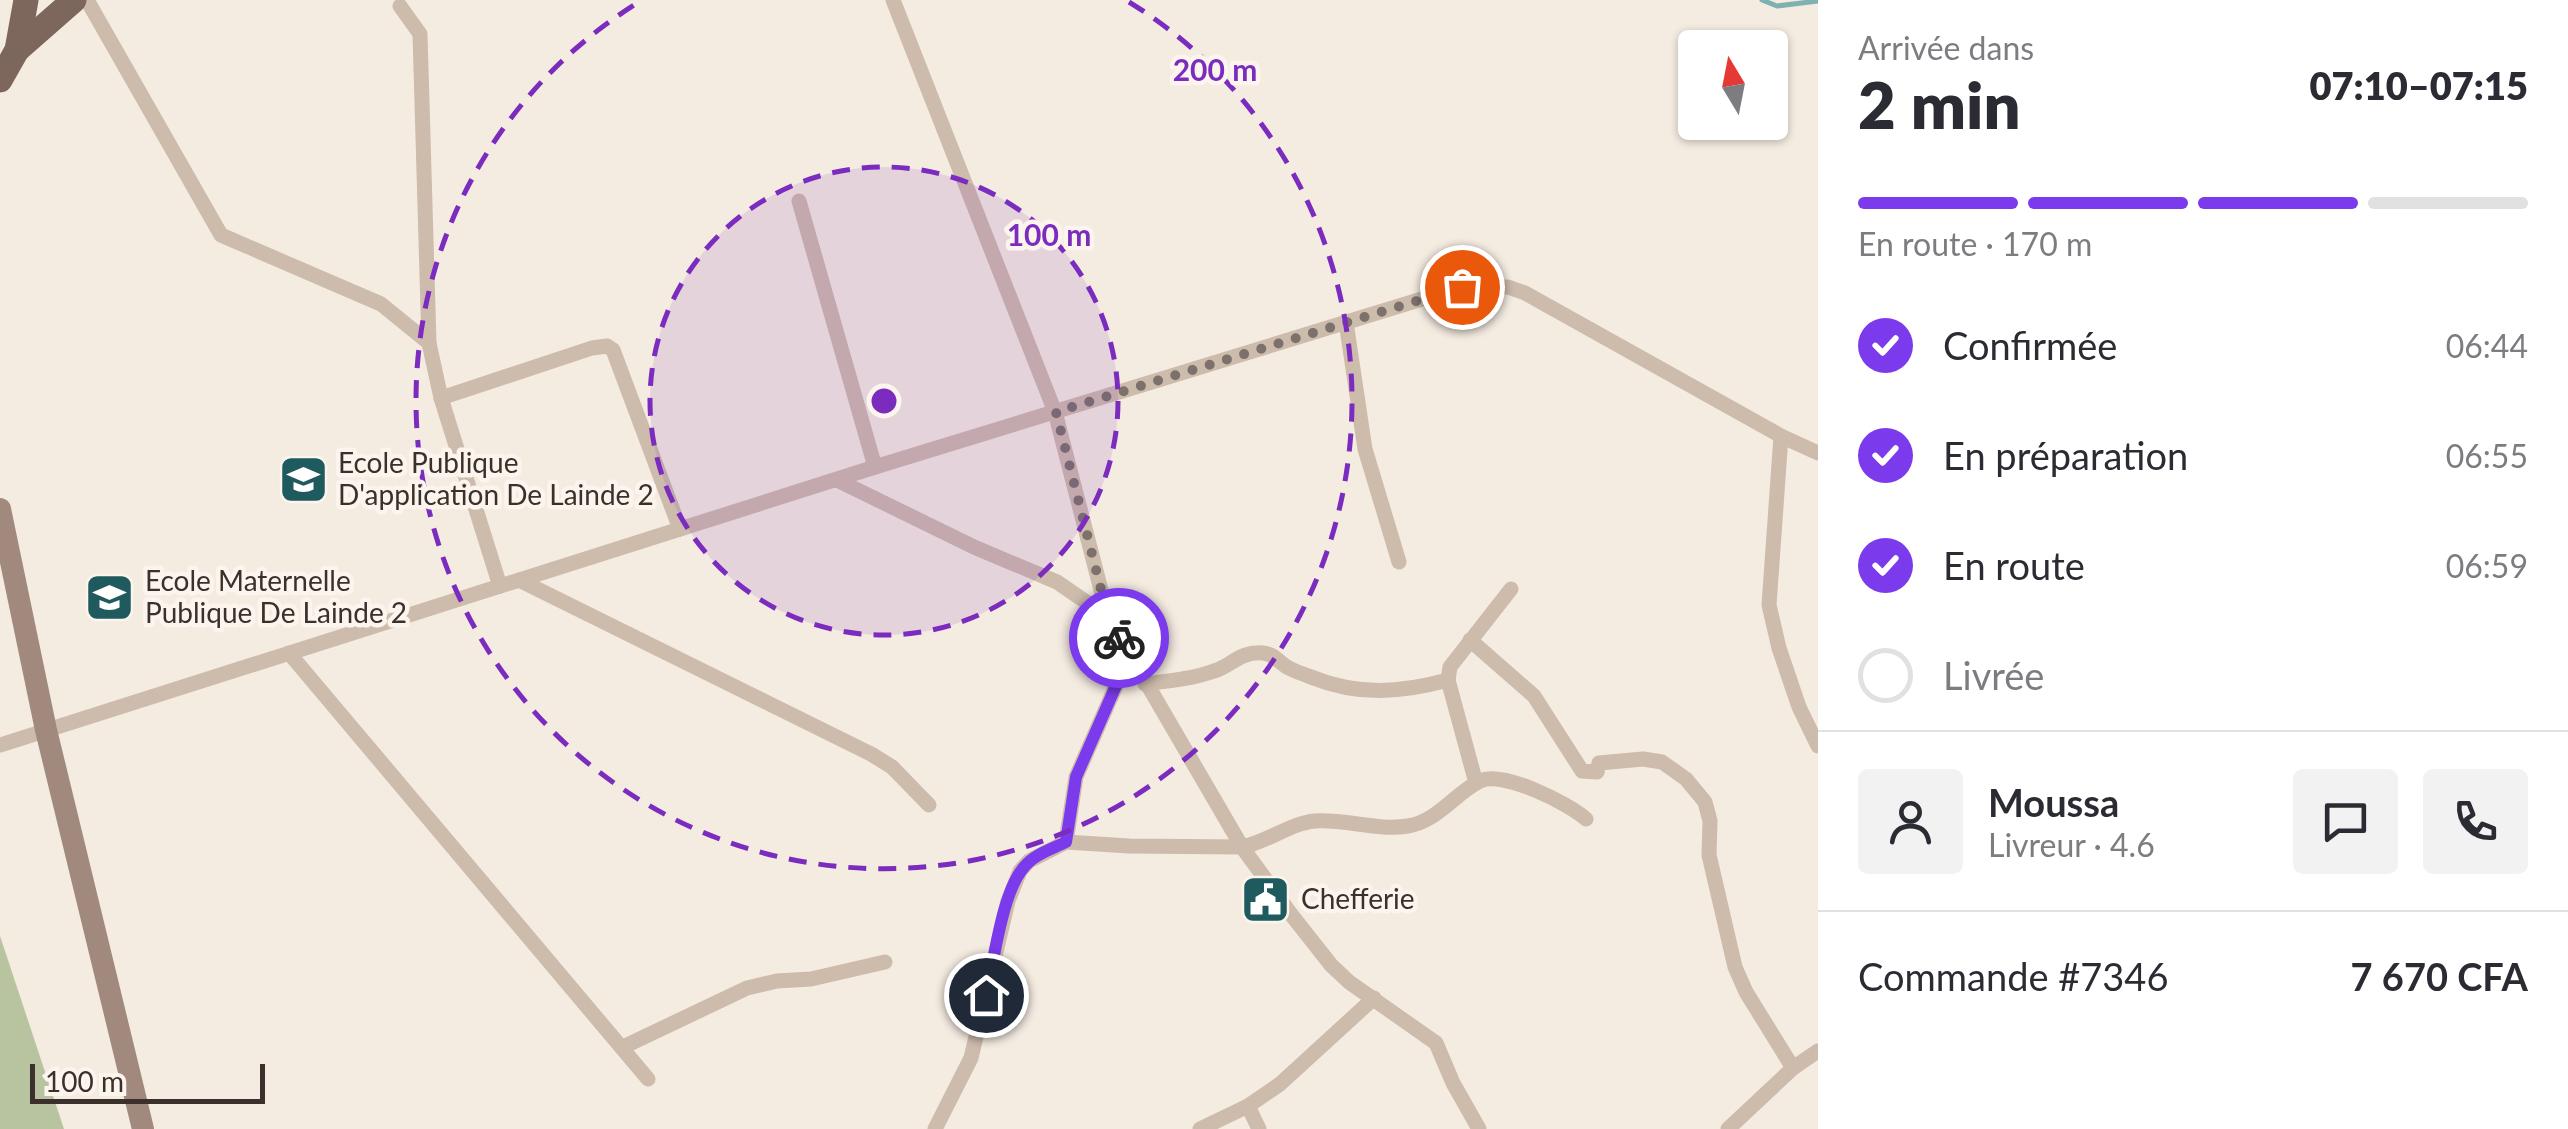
<!DOCTYPE html>
<html lang="fr">
<meta charset="utf-8">
<style>
body{margin:0;font-family:Lato,sans-serif;background:#f2f2f3;color:#2b2b33;height:100vh;display:flex;flex-direction:column;font-size:38px;white-space:nowrap}
*{box-sizing:border-box;margin:0}
p{font-size:32px;color:#7c7c81}
.icon{flex:none;width:55px;height:55px;fill:none;stroke:currentColor;stroke-width:2;stroke-linecap:round;stroke-linejoin:round}
.map{position:relative;flex:1;overflow:hidden}
.details{display:flex;flex-direction:column;background:#fff;width:750px}
.details>*{flex:none}
.needle{width:65px;rotate:350deg}
.controls{position:absolute;left:1678px;top:30px;display:grid;gap:20px}
.controls a{display:grid;place-items:center;width:110px;height:110px;border-radius:10px;background:#fff;box-shadow:0 2px 8px #0004;font-size:50px}
.scale{position:absolute;left:30px;bottom:25px;width:235px;box-sizing:border-box;padding-left:10px;border:5px solid #3b302b;border-top:0;font-size:28px;line-height:35px;white-space:nowrap;color:#3b302b;-webkit-text-stroke:8px #fbf5ee;paint-order:stroke}
.pin{position:absolute;display:grid;place-items:center;width:85px;height:85px;color:#fff;margin:-42px;border:5px solid #fff;border-radius:50%;box-shadow:0 2px 10px #0007}
.courier{position:absolute;display:grid;place-items:center;width:100px;height:100px;margin:-50px;border:8px solid #7c3aed;border-radius:50%;background:#fff;color:#222;box-shadow:0 2px 12px #0007}
.summary em{font-style:normal;font-weight:800}
.summary div{display:flex;flex-direction:column-reverse}
.summary{display:flex;align-items:center;justify-content:space-between;height:170px;padding:0 40px}
h1{font-size:65px;font-weight:800;line-height:75px}
.bar{display:grid;grid-template-columns:repeat(4,1fr);gap:15px 10px;align-content:center;height:120px;padding:0 40px}
.bar i{height:12px;border-radius:8px;background:#e1e1e2}
.bar .selected{background:#7c3aed}
.bar p{grid-column:span 4}
.line{display:flex;align-items:center;gap:25px;padding:0 40px;border-top:2px solid #e1e1e2}
.line div{flex:1}
.round{display:grid;place-items:center;flex:none;width:105px;height:105px;border-radius:10px;background:#f2f2f3}
ol{padding:0 40px;list-style:none}
li{display:flex;align-items:center;gap:30px;height:110px}
li p{margin-inline-start:auto}
li .icon{padding:10px;border-radius:50%;background:#7c3aed;color:#fff;stroke-width:4}
li:last-child{color:#7c7c81}
li i{width:55px;height:55px;border:5px solid #e1e1e2;border-radius:50%}
main{display:flex;flex:1;min-height:0}
.map>svg:first-child{display:block}
.green{fill:#b8c4a0}
.lines{fill:none;stroke-linecap:round;stroke-linejoin:round}
.stream{stroke:#7fb0b2;stroke-width:5}
.street{stroke:#cdbbac;stroke-width:15}
.secondary{stroke:#a18a7d;stroke-width:22}
.primary{stroke:#7d675c;stroke-width:25}
.done{stroke:#7c716b;stroke-width:10;stroke-dasharray:0 18}
.route{stroke:#7c3aed;stroke-width:12}
.ring{fill:none;stroke:#7b2cbf;stroke-width:5;stroke-dasharray:18 12}
.labels{text-anchor:middle;stroke-width:9;stroke-linejoin:round;paint-order:stroke}
.poi-label{font-size:28px;fill:#3b302b;stroke:#fbf5ee;text-anchor:start}
.centre{fill:#7b2cbf;stroke:#fbf5ee;stroke-width:5}
.ring-label{font-size:30px;text-anchor:middle;font-weight:bold;fill:#7b2cbf;stroke:#fbf5ee;stroke-width:9;stroke-linejoin:round;paint-order:stroke}
</style>
<main>
<div class="map">
<svg width="1818" height="1129" viewBox="0 0 1818 1129">
<rect width="100%" height="100%" fill="#f4ebe1"/>
<polygon class="green" points="0,936 64,1129 0,1129"/>
<g class="lines">
<polyline class="stream" points="1762,0 1777,6 1818,1"/>
<g class="street">
<polyline points="87,0 221,235 381,304 429,343 441,398 500,586"/>
<polyline points="893,0 1055,412 1108,617"/>
<polyline points="400,6 420,34 429,343"/>
<polyline points="799,201 875,467"/>
<polyline points="1346,322 1365,449 1399,562"/>
<polyline points="441,398 592,348 607,346 613,350 680,529"/>
<polyline points="1781,436 1769,605 1779,648 1799,707 1818,746"/>
<polyline points="837,480 974,547 1057,582 1108,617 1242,847 1290,913 1331,965 1349,982 1436,1043 1453,1083 1479,1129"/>
<polyline points="519,580 871,754 892,767 929,805"/>
<polyline points="1470,640 1534,696 1582,771 1597,772 1599,763 1643,759 1662,762 1686,779 1705,802 1710,821 1709,855 1735,967 1746,992 1793,1068"/>
<polyline points="289,653 648,1079"/>
<path d="M1145,684C1168,681 1192,679 1214,671C1231,666 1240,651 1263,653C1275,654 1279,663 1289,668C1296,672 1304,674 1311,677C1358,696 1400,693 1448,680"/>
<polyline points="0,745 875,467 1461,287 1508,287 1525,293 1781,436 1818,453"/>
<polyline points="1476,783 1448,680 1450,667 1511,589"/>
<polyline points="1066,842 1076,777 1129,656"/>
<polyline points="623,1047 747,988 777,981 811,979 885,962"/>
<polyline points="1248,1106 1259,1129"/>
<path d="M935,1129L971,1058L1008,901L1020,871L1029,861L1066,842L1129,846L1242,847C1268,842 1290,823 1315,821C1346,819 1378,831 1408,826C1438,821 1454,794 1480,781C1502,770 1568,803 1586,819"/>
<polyline points="1200,1129 1248,1106 1280,1084 1374,998"/>
<polyline points="1728,1129 1793,1068 1818,1051"/>
</g>
<polyline class="secondary" points="0,509 46,730 143,1129"/>
<g class="primary">
<polyline points="17,50 74,0"/>
<polyline points="0,80 17,50 26,0"/>
</g>
</g>
<g class="lines">
<polyline class="done" points="1119,638 1108,617 1056,412 1462,287"/>
<path class="route" d="M986,995C994,962 1002,890 1025,866C1035,854 1052,849 1066,842L1076,777L1129,656L1119,638"/>
</g>
<circle cx="884" cy="401" r="234" fill="#7b2cbf" fill-opacity=".12"/>
<g class="ring">
<circle cx="884" cy="401" r="234"/>
<path d="M1129 2A468 468 0 1 1 639 2"/>
</g>
<defs>
<symbol id="school-square" viewBox="-11 -11 22 22"><rect x="-9" y="-9" width="18" height="18" rx="4" fill="#1f5a5e" stroke="#fbf5ee"/><path d="M0-5L7-2L0 1L-7-2ZM-4 1L0 2.5L4 1V4Q0 6-4 4Z" fill="#fff"/></symbol>
<symbol id="civic-square" viewBox="-11 -11 22 22"><rect x="-9" y="-9" width="18" height="18" rx="4" fill="#1f5a5e" stroke="#fbf5ee"/><path d="M-.6-6.5H3V-4.5H.6V-3L4-1V1h2V6H-6V1h2V-1L-.6-3ZM-1.2 2.5V6h2.4V2.5Z" fill="#fff"/></symbol>
</defs>
<g fill-rule="evenodd">
<use href="#school-square" x="276" y="452" width="55" height="55"/>
<use href="#school-square" x="82" y="570" width="55" height="55"/>
<use href="#civic-square" x="1238" y="872" width="55" height="55"/>
</g>
<g class="labels">
<g class="poi-label">
<text x="338" y="473">Ecole Publique<tspan x="338" dy="32">D'application De Lainde 2</tspan></text>
<text x="145" y="591">Ecole Maternelle<tspan x="145" dy="32">Publique De Lainde 2</tspan></text>
<text x="1301" y="909">Chefferie</text>
</g>
</g>
<circle cx="884" cy="401" r="15" class="centre"/>
<g class="ring-label">
<text x="1215" y="81">200 m</text>
<text x="1049" y="246">100 m</text>
</g>
</svg>
<div class="controls">
<a><svg class="needle" viewBox="-14 -14 28 28"><path d="M0-13l5 13h-10z" fill="#e53935"/><path d="M0 13l5-13h-10z" fill="#7c7c81"/></svg></a>
</div>
<div class="scale">100 m</div>
<div class="pin" style="left:1462px;top:287px;background:#ea580c"><svg class="icon" aria-label="bag" viewBox="0 0 24 24"><path d="M5 8h14l-1 12H6zM9 8a3 3 0 0 1 6 0"/></svg></div>
<div class="pin" style="left:986px;top:995px;background:#1f2937"><svg class="icon" aria-label="home" viewBox="0 0 24 24"><path d="M3 11l9-7 9 7M6 9v11h12V9"/></svg></div>
<div class="courier" style="left:1119px;top:638px"><svg class="icon" aria-label="bike" viewBox="0 0 24 24"><circle cx="6" cy="16" r="4"/><circle cx="18" cy="16" r="4"/><path d="M6 16l4-8h5l3 8M10 8l3 8H6M13 5h3"/></svg></div>
</div>
<section class="details">
<div class="summary"><div><h1>2 min</h1><p>Arrivée dans</p></div><em>07:10–07:15</em></div>
<div class="bar"><i class="selected"></i><i class="selected"></i><i class="selected"></i><i></i><p>En route · 170 m</p></div>
<ol>
<li><svg class="icon" aria-label="check" viewBox="0 0 24 24"><path d="M5 12l5 5 9-10"/></svg>Confirmée<p>06:44</p></li>
<li><svg class="icon" aria-label="check" viewBox="0 0 24 24"><path d="M5 12l5 5 9-10"/></svg>En préparation<p>06:55</p></li>
<li><svg class="icon" aria-label="check" viewBox="0 0 24 24"><path d="M5 12l5 5 9-10"/></svg>En route<p>06:59</p></li>
<li><i></i>Livrée</li>
</ol>
<div class="line" style="height:180px"><a class="round"><svg class="icon" aria-label="person" viewBox="0 0 24 24"><circle cx="12" cy="8" r="4"/><path d="M4 21q1-7 8-7t8 7"/></svg></a><div><b>Moussa</b><p>Livreur · 4.6</p></div><a class="round"><svg class="icon" aria-label="chat" viewBox="0 0 24 24"><path d="M4 5h16v11H9l-5 4z"/></svg></a><a class="round"><svg class="icon" aria-label="phone" viewBox="0 0 24 24"><path d="M5 4h4l2 5-3 2q2 4 5 5l2-3 5 2v4C11 20 4 13 5 4z"/></svg></a></div>
<div class="line" style="height:130px"><div>Commande #7346</div><b>7 670 CFA</b></div>
</section>
</main>
